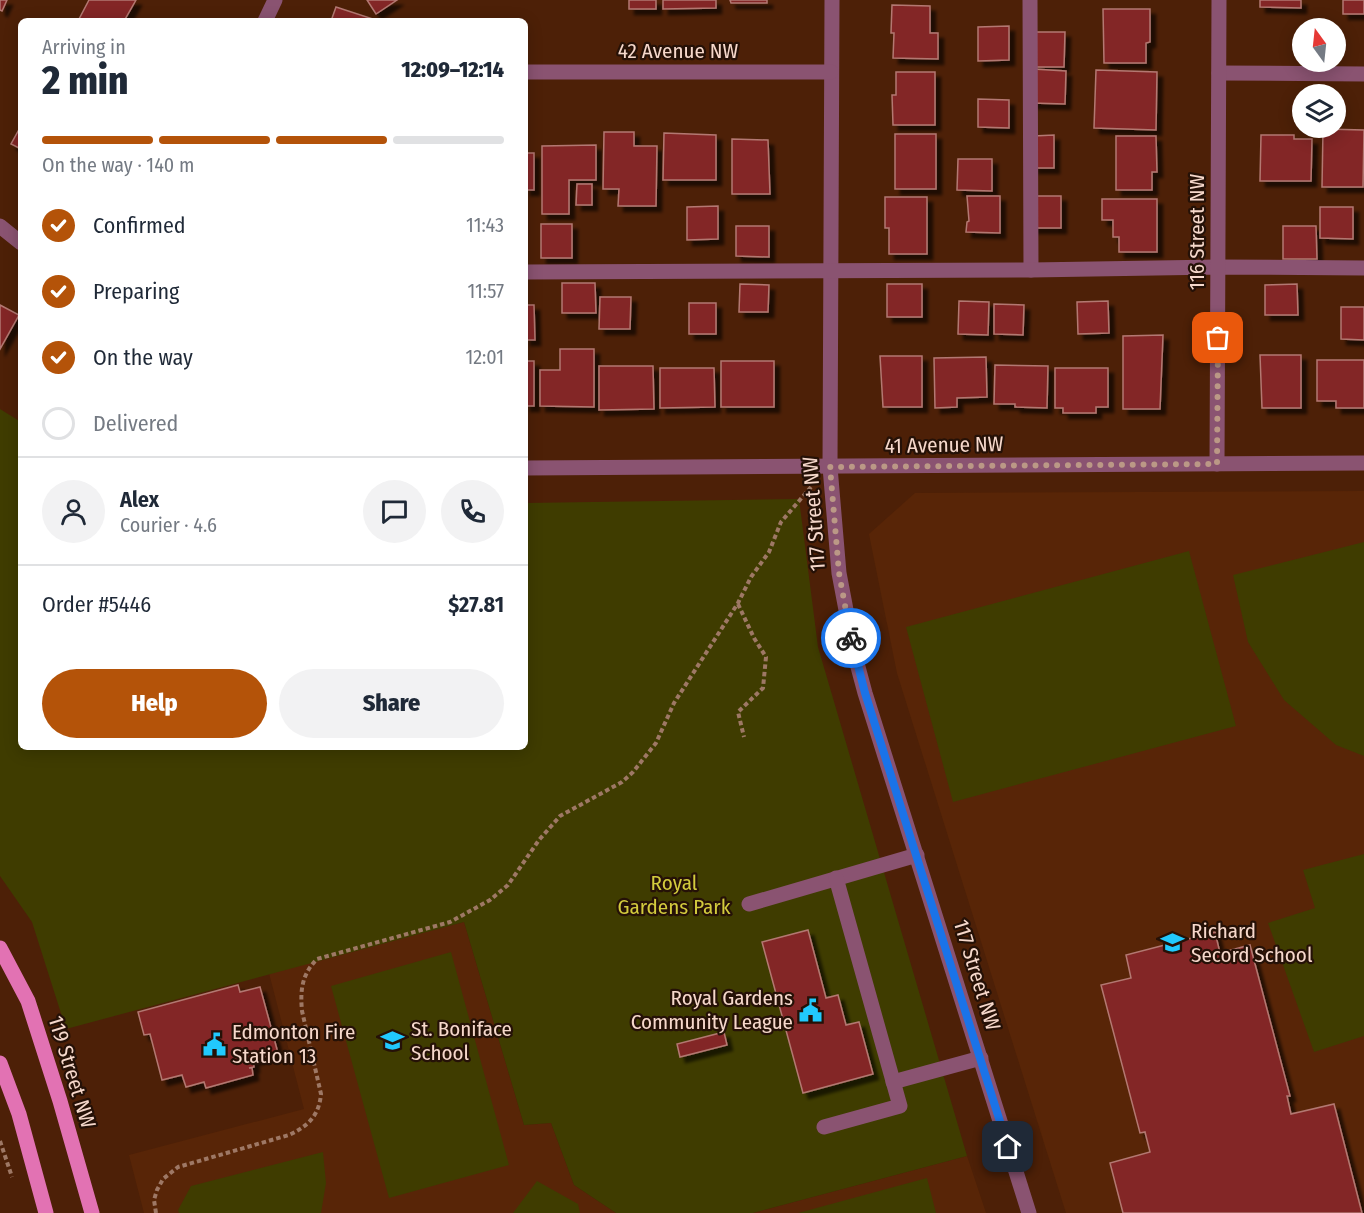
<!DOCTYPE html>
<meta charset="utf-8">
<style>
body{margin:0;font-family:"Fira Sans Condensed",sans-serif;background:#f2f2f3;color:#1f2937;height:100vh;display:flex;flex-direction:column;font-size:22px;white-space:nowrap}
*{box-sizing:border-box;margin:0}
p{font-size:20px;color:#747a83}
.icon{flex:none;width:33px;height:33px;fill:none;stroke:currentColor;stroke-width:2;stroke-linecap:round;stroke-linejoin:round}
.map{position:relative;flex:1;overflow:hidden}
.sheet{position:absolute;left:18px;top:18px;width:510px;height:732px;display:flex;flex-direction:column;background:#fff;border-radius:9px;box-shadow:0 3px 15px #0003}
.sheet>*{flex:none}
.needle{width:39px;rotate:345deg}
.controls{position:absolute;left:1292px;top:18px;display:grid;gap:12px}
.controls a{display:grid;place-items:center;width:54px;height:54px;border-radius:50%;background:#fff;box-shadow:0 3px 15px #0003;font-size:30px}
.pin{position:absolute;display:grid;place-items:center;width:51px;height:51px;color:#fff;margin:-26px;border-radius:12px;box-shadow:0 3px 9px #0006}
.courier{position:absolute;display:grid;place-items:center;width:60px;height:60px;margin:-30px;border:4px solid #1a73e8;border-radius:50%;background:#fff;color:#222;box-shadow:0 2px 8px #0007}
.summary em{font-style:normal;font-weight:800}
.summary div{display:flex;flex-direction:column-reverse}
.summary{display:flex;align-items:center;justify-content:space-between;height:102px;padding:0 24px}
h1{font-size:39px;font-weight:800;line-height:45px}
.bar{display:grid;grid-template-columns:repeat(4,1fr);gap:9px 6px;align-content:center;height:72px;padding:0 24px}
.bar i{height:8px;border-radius:4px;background:#e0e1e3}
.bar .on{background:#b45309}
.bar p{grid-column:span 4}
.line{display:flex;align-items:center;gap:15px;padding:0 24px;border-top:2px solid #e0e1e3}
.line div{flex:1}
.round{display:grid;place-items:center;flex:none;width:63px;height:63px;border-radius:32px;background:#f2f2f3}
ol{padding:0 24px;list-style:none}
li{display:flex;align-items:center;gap:18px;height:66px}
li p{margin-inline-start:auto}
li .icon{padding:6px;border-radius:50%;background:#b45309;color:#fff;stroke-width:4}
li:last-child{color:#747a83}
li i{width:33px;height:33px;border:3px solid #e0e1e3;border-radius:50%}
.cta{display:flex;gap:12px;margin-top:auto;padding:12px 24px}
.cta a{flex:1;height:69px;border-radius:36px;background:#b45309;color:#fff;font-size:24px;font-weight:800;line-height:69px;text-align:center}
.cta a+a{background:#f2f2f3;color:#1f2937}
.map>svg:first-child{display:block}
.built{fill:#582507}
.green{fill:#3f3c00}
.building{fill:#832825;stroke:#b37872;stroke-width:1.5;filter:url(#shadow)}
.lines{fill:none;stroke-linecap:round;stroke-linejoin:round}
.path{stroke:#9e7865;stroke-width:4;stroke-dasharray:4.5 3;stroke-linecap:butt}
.minor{stroke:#8a5371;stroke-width:15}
.major{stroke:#e272b3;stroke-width:15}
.done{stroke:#bb9886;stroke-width:6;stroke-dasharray:0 10.8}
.route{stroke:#1a73e8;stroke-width:8}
.labels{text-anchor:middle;stroke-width:4.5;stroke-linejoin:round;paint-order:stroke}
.street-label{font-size:21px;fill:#f6d8cb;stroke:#251107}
.park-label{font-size:21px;fill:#d3cb3d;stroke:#251107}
.poi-label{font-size:21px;fill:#f6d8cb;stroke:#251107;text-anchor:start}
</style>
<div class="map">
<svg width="1364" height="1213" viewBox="0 0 1364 1213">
<defs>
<filter id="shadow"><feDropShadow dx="5.5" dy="5.5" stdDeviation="1.5" flood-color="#0009"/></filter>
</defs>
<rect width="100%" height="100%" fill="#4d2007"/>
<g class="built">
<polygon points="1364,491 1364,1213 1066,1213 897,673 869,534 915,493"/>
<polygon points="464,922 524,1125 551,1123 574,1185 616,1213 144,1213 129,1155 304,1109 269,973"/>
<polygon points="967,1156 986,1213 753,1213"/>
</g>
<g class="green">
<polygon points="0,409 21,422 21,747 525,747 525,503 799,499 818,647 967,1156 753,1213 616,1213 574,1185 551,1123 524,1125 464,922 66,1029 32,922 0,876"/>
<polygon points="1364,542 1364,756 1336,745 1284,700 1248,642 1233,575"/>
<polygon points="1189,551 1236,726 953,802 906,627"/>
<polygon points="1364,854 1364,1036 1314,1052 1268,923 1315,908 1303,870"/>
<polygon points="451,952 509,1165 389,1198 331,986"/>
<polygon points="323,1152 326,1183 321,1213 179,1213 178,1210 191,1186"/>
<polygon points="927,1178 936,1213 798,1213"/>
<polygon points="537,1181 578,1204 580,1213 513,1213"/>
</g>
<g class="building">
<polygon points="0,0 7,0 2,11 0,10"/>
<polygon points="89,0 136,0 124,21 78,21"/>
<polygon points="367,0 397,0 376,14"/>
<rect x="629" y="0" width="27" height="9"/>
<polygon points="663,0 716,0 716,8 663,9"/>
<polygon points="730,0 767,0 767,3 731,3"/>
<polygon points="1260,0 1301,0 1301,8 1260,7"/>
<rect x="1343" y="0" width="21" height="14"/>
<polygon points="892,5 930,6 930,33 938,33 938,59 893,58 894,33 891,33"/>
<polygon points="336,7 376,20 376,21 331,21"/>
<polygon points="1103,9 1150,9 1150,42 1146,43 1146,63 1104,63"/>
<polygon points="1009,26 1009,60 978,61 978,27"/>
<polygon points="1034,32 1065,32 1064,67 1033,67"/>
<polygon points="1033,69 1066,71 1065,104 1032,103"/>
<polygon points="1096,70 1157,72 1156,130 1094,128"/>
<polygon points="896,72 935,72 935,125 893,125 892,95 896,95"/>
<polygon points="978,99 1009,100 1009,128 978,127"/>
<polygon points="21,126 21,149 11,144"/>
<polygon points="1323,129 1364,130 1363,187 1322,187"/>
<polygon points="604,132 634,132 634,146 657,146 656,206 618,206 619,189 603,189"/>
<polygon points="664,133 716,135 716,180 663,180"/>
<rect x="895" y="134" width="41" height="55"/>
<polygon points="1054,135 1054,168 1033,168 1033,136"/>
<polygon points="1261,135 1294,135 1294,139 1312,139 1311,181 1260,181"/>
<polygon points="1116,136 1156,136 1157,172 1152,172 1152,190 1116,190"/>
<polygon points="732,139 768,140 770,194 732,194"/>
<polygon points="596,145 596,180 569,180 569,214 542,214 542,146"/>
<rect x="525" y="153" width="9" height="37"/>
<polygon points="958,159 992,159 992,191 957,190"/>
<polygon points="577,184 592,184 592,205 576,205"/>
<polygon points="967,196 1000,196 1000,233 966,232 967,222 969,221"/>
<rect x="1032" y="196" width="29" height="32"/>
<polygon points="885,197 927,197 927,254 889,254 889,228 885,228"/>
<polygon points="1102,199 1157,199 1157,252 1119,252 1119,237 1113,237 1113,220 1102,220"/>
<polygon points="718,206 718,239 687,240 687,207"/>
<polygon points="1320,207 1353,207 1353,239 1320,238"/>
<rect x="541" y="224" width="31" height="34"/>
<polygon points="736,226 769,226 769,257 736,256"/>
<polygon points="1283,226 1316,226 1317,259 1283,259"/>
<polygon points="562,283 595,283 596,313 562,313"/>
<polygon points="740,284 769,285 768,312 739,312"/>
<rect x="887" y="284" width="35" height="33"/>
<polygon points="1297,284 1298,315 1265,315 1265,285"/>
<polygon points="600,297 631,297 630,329 599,329"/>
<polygon points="959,301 989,302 988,335 958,334"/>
<polygon points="1108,301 1109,333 1078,334 1077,302"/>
<rect x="689" y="303" width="27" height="31"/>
<polygon points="994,304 1024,305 1023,335 994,334"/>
<polygon points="0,305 19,315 0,349"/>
<polygon points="525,305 534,305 535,340 525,340"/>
<polygon points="1341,307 1364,307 1364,340 1341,339"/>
<polygon points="1163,335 1160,409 1123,409 1123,336"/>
<polygon points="560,349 594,349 594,407 540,406 540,370 560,370"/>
<polygon points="1260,355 1301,355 1301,408 1262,408"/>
<polygon points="880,356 922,356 922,407 883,407"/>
<polygon points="986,357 987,397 957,398 957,407 935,408 934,358"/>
<polygon points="1317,360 1364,360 1364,408 1336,408 1336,401 1317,401"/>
<rect x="525" y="361" width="9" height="45"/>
<rect x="721" y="361" width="53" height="46"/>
<polygon points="995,365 1048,366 1047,408 1015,407 1015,404 994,404"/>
<polygon points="599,366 653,366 654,409 599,410"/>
<polygon points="660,368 714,368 715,407 660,408"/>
<polygon points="1055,368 1108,368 1108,407 1096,407 1096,413 1063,413 1063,408 1055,408"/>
<polygon points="808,930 826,998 838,995 846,1025 859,1022 873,1074 803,1093 762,942"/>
<polygon points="1215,932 1220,953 1250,945 1290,1096 1287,1096 1291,1114 1334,1104 1362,1213 1123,1213 1110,1163 1150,1152 1145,1132 1140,1133 1101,985 1131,978 1126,955"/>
<polygon points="238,985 240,992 260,987 278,1053 253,1060 254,1067 249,1068 252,1068 253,1075 206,1088 204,1082 186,1087 182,1075 162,1080 150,1034 144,1035 138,1012"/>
<polygon points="724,1032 727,1045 680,1057 677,1044"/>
</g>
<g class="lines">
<g class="path">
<polyline points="738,604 754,638 766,657 763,688 738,712 744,737"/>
<polyline points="0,1141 12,1177"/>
<path d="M156,1213L154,1200L157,1190L163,1179L178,1167L289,1135C308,1126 319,1116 321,1094L302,1011C300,990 302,974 317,959L450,922L490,900L508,885L539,840L560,816L622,782L633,772L656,743L674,703L738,603L751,577L769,552L781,522L811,487"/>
</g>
<g class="minor">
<polyline points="832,0 830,467 839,573 854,652 865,693 1029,1213"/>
<polyline points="1030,0 1031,270"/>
<polyline points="265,21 275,0"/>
<polyline points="525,72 831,72"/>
<polyline points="1219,73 1364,74"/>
<polyline points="0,226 21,243"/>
<polyline points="525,272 1031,270 1218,267 1364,268"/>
<polyline points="1217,464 1219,0"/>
<polyline points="525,468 1364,463"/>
<polyline points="749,904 917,855"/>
<polyline points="893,1082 981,1058"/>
<polyline points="824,1127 900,1106 836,878"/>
</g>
<g class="major">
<polyline points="0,948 28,1001 60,1101 92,1213"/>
<polyline points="0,1063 19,1114 46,1213"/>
</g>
</g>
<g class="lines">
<polyline class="done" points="851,638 839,573 830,467 1217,464 1218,338"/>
<polyline class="route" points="851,638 865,693 1008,1147"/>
</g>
<defs>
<symbol id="school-bare" viewBox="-9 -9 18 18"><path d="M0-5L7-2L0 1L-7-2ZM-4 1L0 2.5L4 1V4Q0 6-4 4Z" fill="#21c9fd" stroke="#251107" stroke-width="2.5" paint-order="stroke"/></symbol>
<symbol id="civic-bare" viewBox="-9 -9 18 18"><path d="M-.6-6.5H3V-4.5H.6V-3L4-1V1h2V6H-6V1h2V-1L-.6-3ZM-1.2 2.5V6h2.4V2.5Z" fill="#21c9fd" stroke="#251107" stroke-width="2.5" paint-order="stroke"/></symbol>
</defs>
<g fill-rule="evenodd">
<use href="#school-bare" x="1156" y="926" width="33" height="33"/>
<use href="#civic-bare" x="794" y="994" width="33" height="33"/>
<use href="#school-bare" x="376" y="1024" width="33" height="33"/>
<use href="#civic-bare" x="198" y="1028" width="33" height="33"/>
</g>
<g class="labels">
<g class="street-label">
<text x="678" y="58">42 Avenue NW</text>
<text transform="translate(1197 232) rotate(-90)" y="7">116 Street NW</text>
<text transform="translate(944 445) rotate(-1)" y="7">41 Avenue NW</text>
<text transform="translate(814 514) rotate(-94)" y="7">117 Street NW</text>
<text transform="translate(977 975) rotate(73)" y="7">117 Street NW</text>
<text transform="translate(72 1072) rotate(73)" y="7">119 Street NW</text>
</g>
<g class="park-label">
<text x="674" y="890">Royal<tspan x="674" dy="24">Gardens Park</tspan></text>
</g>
<g class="poi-label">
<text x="1191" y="938">Richard<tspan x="1191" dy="24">Secord School</tspan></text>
<text x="793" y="1005" text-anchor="end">Royal Gardens<tspan x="793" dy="24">Community League</tspan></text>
<text x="411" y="1036">St. Boniface<tspan x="411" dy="24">School</tspan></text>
<text x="232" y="1039">Edmonton Fire<tspan x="232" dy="24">Station 13</tspan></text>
</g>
</g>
</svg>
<div class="controls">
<a><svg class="needle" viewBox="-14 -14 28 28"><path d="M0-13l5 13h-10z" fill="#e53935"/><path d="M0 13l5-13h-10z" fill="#747a83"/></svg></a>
<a><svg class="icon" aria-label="layers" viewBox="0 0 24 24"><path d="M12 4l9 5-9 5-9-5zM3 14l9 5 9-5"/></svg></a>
</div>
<div class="pin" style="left:1218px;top:338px;background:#ea580c"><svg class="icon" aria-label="bag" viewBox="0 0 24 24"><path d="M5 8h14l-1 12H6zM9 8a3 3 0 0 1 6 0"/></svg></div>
<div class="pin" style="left:1008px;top:1147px;background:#1f2937"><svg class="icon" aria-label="home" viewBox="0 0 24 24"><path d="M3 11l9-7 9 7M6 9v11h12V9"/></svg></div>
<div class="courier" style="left:851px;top:638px"><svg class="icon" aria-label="bike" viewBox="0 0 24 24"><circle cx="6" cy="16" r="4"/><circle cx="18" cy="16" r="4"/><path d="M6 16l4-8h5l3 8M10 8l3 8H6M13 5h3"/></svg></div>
<section class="sheet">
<div class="summary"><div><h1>2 min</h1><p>Arriving in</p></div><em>12:09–12:14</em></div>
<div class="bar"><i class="on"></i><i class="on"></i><i class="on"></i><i></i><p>On the way · 140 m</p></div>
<ol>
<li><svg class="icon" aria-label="check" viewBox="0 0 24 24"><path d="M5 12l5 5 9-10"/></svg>Confirmed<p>11:43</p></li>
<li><svg class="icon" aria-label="check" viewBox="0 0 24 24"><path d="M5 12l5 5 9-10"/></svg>Preparing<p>11:57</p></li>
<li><svg class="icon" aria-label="check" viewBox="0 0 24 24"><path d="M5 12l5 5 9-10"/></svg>On the way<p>12:01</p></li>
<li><i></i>Delivered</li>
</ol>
<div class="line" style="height:108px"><a class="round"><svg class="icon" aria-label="person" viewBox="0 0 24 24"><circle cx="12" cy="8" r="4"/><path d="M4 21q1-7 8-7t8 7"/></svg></a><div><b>Alex</b><p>Courier · 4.6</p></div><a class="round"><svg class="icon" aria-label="chat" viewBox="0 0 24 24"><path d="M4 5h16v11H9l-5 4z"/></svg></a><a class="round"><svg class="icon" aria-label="phone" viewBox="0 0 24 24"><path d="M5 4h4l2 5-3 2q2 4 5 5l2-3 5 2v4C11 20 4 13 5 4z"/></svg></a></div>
<div class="line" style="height:78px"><div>Order #5446</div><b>$27.81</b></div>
<div class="cta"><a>Help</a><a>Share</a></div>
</section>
</div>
